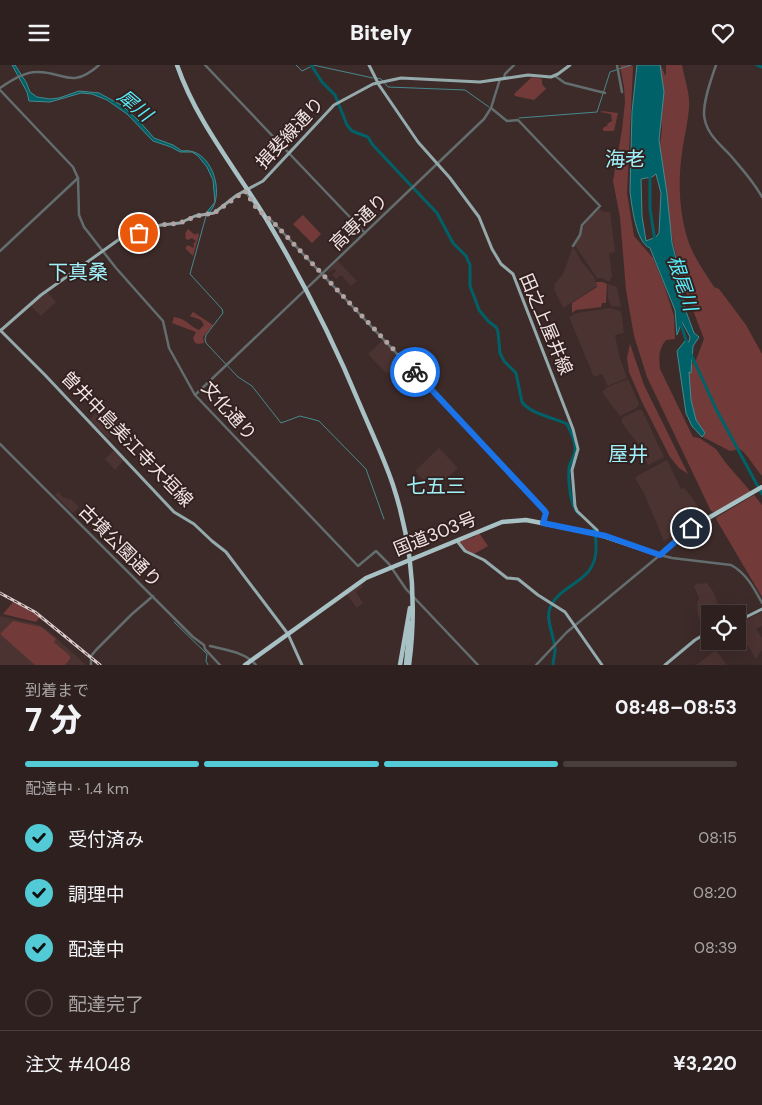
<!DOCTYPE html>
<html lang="ja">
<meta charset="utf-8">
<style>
body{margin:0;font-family:"DM Sans","Noto Sans JP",sans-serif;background:#362828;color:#f1f3f6;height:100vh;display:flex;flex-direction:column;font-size:19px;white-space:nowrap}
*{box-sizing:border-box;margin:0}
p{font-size:16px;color:#a7a3a4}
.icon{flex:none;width:28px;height:28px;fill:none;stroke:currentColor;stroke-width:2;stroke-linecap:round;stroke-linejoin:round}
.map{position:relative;height:600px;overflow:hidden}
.panel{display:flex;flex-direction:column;background:#2e201f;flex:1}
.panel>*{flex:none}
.fabs{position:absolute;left:701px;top:540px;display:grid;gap:10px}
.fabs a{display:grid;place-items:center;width:45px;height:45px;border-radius:0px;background:#2e201f;box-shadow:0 5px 20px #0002,0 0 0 1px #493e3d;font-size:25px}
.pin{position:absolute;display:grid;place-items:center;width:42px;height:42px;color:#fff;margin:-21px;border:2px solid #fff;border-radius:50%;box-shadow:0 1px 5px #0007}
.courier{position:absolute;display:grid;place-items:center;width:50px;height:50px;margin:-25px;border:4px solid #1a73e8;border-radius:50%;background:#fff;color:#222;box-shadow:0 1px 6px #0007}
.head em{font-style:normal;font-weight:800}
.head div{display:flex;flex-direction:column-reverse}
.head{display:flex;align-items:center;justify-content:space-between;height:85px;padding:0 25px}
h1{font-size:32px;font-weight:800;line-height:38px}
.bar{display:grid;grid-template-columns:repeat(4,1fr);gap:8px 5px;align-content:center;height:60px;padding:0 25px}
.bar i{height:6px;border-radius:4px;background:#493e3d}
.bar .current{background:#52cbd7}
.bar p{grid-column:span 4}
.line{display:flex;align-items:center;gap:12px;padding:0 25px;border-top:1px solid #493e3d}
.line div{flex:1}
ol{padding:0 25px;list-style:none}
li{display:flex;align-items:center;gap:15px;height:55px}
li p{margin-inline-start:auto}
li .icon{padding:5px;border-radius:50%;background:#52cbd7;color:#111;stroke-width:4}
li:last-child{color:#a7a3a4}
li i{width:28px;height:28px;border:2px solid #493e3d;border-radius:50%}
header{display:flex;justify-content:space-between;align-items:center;height:65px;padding:0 25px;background:#2e201f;font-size:22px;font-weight:800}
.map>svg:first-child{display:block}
.built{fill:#4b3331}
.green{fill:#723b39}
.water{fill:#006168;stroke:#48898d;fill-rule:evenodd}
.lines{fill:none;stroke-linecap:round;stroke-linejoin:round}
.stream{stroke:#48898d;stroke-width:1}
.river{stroke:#006168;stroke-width:3}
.minor{stroke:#636d6e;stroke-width:2.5}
.major{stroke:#94aaac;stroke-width:3}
.highway{stroke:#a8c1c4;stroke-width:4.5}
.rail-casing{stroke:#d8cbca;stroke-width:3}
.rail{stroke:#332120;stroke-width:1;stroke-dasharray:4;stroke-linecap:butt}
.done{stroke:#b2a4a3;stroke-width:5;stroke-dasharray:0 9}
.route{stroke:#1a73e8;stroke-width:6}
.labels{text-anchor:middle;stroke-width:4;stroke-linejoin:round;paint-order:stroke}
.street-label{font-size:18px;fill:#f1e5e4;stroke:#332120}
.water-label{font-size:19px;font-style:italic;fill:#57edfb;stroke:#332120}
.quarter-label{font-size:20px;fill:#a0f1f9;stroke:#332120}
</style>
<header><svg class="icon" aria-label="menu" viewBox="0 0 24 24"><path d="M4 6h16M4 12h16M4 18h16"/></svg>Bitely<svg class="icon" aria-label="heart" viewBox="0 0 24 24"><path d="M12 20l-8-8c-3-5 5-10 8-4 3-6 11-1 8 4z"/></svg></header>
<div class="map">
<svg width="762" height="600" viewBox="0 0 762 600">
<rect width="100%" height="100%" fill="#3d2b29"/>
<g class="built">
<polygon points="599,143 603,147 610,147 615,187 609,188 612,211 609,217 602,213 597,213 575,180 586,157"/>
<polygon points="574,183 581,196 594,212 597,221 563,243 554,224 555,219 563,209 572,184"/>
<polygon points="338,196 357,216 351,221 341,210 336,214 332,210 336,206 334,204 329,207 328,206"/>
<polygon points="608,219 617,222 621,242 611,241 608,233"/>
<polygon points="47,227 56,237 41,251 30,240"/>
<polygon points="610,243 621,246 624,268 615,270 619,290 627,313 608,321 602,309 594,312 569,252 577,248"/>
<polygon points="383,275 402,295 387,309 368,289"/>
<polygon points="628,314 639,339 636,343 620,351 602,327 608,322"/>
<polygon points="105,339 123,359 108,373 89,355"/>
<polygon points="638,345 642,345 664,392 648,400 639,380 622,358 622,353"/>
<polygon points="439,383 458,403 433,426 415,406"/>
<polygon points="114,385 124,395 115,405 105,394"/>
<polygon points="667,395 681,424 684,423 693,434 701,448 700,451 671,472 664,476 644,428 635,413 637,411"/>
<polygon points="58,427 64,433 65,432 69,435 70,433 79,442 73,448 55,430"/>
<polygon points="698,518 702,519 707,518 714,528 721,549 710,549 710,564 705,565 698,551 697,539 699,533 694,521"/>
<polygon points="361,519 363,522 356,527 363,538 357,543 346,529"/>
<polygon points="762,547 762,561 756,564 762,573 762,585 756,594 738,564 738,558"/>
<polygon points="0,551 40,560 45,563 86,600 0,600"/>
<polygon points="716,585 727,600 696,600"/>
</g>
<g class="green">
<path d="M620,0H632L633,2L627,128L634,171L653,193L664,220L674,251L675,274L666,275C658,285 659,293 660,304L693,372L699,373L716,384L725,397L751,427L714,447L711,446L647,312L634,271L626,225L620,152L613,116L622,65L625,37L624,22Z"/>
<path d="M660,0H661L665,10H666V0H682C684,11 688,23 689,34C690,52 684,70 682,88C678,115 679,145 687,172C692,190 704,206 714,222L719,224L746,260L762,289V411C755,403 748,390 740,384L730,386L703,372L693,353L686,308L696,295L704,274L685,224L673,178L659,88L662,63L660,44Z"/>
<polygon points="532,12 542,14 542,19 546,24 534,35 515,31 514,29"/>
<polygon points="602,46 618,48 614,66 603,66 603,63 608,60 607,59 612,56 611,49 600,47"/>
<polygon points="303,150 321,169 312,178 293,159"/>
<polygon points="188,164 195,170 197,168 199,170 193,191 185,183 188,180 193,183 194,181 193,179 196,176 192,173 188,175 185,173 186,171 185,169"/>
<polygon points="596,217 603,217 607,219 606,238 602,238 601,242 576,245 572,248 572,238 597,222"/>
<path d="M193,247L213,260L203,272L204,278L199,279L195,278L193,273L196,267L172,258L174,252C187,254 189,261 199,265L204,260L201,255L190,251Z"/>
<polygon points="630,279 644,320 688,409 679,403 670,392 642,337 629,307 627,293"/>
<polygon points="754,430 762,440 762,532 716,454 717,452"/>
<polygon points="479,468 488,481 474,489 466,486 459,476 474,472"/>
<polygon points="14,536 40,552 36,557 3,549"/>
<polygon points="13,556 41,562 56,574 54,577 70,591 70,594 65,600 35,600 0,569"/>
</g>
<g class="water">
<path d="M12,0H15L26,17L30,27L37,32L50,34L59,33L79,26L99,28L123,41L140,57L154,73L173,80L182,86C211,81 226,128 210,147L206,148L215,137L213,115L207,102L198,91L192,87H180L171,82L153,76L127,49L107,35L92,29L81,28L50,37L29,36L27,27Z"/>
<path d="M637,0H660L664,27L659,75L667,129L672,178L683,222L684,241L694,268L699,272L693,281L691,308L689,307L691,335L696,355L705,368L702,372L692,361L686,348L677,286L685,276L689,277L690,272L682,257L677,270L675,245L650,183C636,178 632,141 630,127L632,47ZM656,109L661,128L659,168L656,172L646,176L642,151L641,114L652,112Z"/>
</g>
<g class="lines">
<g class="stream">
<polyline points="296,0 302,6 310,2"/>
<polyline points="313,0 373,13"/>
<polyline points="377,13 381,14 388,22 465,25 489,42"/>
<polyline points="519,53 597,47 610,7 631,0"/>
<polyline points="206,151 190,209 222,244 223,248 206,270 205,274 206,278 238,312 252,321 281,358 300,351 319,356 366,404 384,454"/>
<polyline points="174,557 207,589 206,596 208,600"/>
</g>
<g class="river">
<path d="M311,0L322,17L335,30L347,60L352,66L368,72L372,79L401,110L437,148L453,178L466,191L470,200V221L475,234L479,245L489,257L496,262L498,267L500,288L504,296L516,308L522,337C532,350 553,352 567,359C571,367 576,377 575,385C575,392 569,398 569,404C568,415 570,442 579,449"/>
<polyline points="757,0 762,2"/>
<polyline points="650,110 650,144 655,176"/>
<polyline points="680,256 687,278"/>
<polyline points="691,289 716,344 762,429"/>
<path d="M553,600C553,595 555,590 555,585C555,572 545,555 550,543C561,516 598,519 596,480C596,474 596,467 593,462"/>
</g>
<g class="minor">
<polyline points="205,0 365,168"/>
<polyline points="617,0 622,27"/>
<path d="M716,0C711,15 704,33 704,49C705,68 720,79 731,91C742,104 754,117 762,132"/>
<polyline points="555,11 565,18 605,28"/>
<polyline points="504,13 505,9 514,0"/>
<path d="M0,23C10,16 24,7 36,7C64,6 71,25 99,0"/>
<polyline points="0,25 73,102 78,113 79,150 84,162 116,203 163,256 169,283 195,330 358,501 376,486 389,499 406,524 478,600"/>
<polyline points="491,43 507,56 518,55 600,141 582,160 580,170 573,181"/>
<polyline points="245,126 259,145"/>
<polyline points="267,152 273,157 544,445 546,448 543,458"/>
<polyline points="0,186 78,113"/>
<polyline points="195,330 484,54 491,43 500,14"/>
<polyline points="0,379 193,572 204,580 205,584 220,600"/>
<path d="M210,581C226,585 245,587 256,600"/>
<polyline points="91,600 91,591 96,585 132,549 153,531"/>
<path d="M536,600L567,567L660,490L672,493L731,500C746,508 754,523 762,538"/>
</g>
<g class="major">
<polyline points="369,0 379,20 418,77 450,113 479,152 492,184 501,199 513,209 573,364 578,384 572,405 575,441 577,446 597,465 598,469"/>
<polyline points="0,265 45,310 174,447 194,459 212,476 226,487 288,569 302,600"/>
<polyline points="0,266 41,230 121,173 161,160 180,158 195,151 214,148 237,130 263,116 334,40 373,19 401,13 480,17 528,10 551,12 558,9 570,0"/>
<polyline points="457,476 465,486 484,495 507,513 518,514 538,530 565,547 602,600"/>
<polyline points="738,556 762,544"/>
<polyline points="665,600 695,575 710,566"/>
</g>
<g class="highway">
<path d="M177,0C197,58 237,105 268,157C303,216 334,277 360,340C371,366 384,393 393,420C412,478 417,540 409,600"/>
<polyline points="660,490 691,463 762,422"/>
<polyline points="245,600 366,513 502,457 526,455 598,469 660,490"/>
<polyline points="400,600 410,543"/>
<polyline points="406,600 410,558"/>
</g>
<defs>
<polyline id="rail" points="0,528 35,547 100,600"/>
</defs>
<use href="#rail" class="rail-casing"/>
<use href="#rail" class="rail"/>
</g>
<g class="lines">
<polyline class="done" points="139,168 161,160 180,158 196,151 214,148 245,126 257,144 273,157 415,307"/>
<polyline class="route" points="415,307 544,445 546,448 543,458 606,471 660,490 691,463"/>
</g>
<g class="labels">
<g class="street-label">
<text transform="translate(290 68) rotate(-47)" y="6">揖斐線通り</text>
<text transform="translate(359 157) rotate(-44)" y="6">高専通り</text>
<text transform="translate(546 259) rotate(67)" y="6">田之上屋井線</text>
<text transform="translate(229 346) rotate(48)" y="6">文化通り</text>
<text transform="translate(127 374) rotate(46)" y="6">曽井中島美江寺大垣線</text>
<text transform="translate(435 469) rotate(-22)" y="6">国道303号</text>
<text transform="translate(120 481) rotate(45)" y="6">古墳公園通り</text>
</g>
<g class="water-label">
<text transform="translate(135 40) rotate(40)" y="7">犀川</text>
<text transform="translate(683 218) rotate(72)" y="7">根尾川</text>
</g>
<g class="quarter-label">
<text x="625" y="101">海老</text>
<text x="78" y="214">下真桑</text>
<text x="628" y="396">屋井</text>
<text x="436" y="428">七五三</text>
</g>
</g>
</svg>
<div class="fabs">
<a><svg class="icon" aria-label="locate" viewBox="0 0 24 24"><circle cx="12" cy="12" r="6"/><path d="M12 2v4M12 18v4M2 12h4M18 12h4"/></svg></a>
</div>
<div class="pin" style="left:139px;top:168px;background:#ea580c"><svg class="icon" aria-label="bag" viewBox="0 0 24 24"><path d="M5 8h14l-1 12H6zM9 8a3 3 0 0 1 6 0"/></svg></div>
<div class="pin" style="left:691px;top:463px;background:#1f2937"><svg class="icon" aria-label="home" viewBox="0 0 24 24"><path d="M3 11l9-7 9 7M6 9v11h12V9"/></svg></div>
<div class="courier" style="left:415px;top:307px"><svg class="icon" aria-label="bike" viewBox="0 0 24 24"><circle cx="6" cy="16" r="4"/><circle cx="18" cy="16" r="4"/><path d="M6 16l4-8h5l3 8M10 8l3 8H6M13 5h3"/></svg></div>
</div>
<section class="panel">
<div class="head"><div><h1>7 分</h1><p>到着まで</p></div><em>08:48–08:53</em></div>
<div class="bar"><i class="current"></i><i class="current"></i><i class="current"></i><i></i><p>配達中 · 1.4 km</p></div>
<ol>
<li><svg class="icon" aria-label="check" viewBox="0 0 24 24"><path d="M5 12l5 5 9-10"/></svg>受付済み<p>08:15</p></li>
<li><svg class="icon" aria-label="check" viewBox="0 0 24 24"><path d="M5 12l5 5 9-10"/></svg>調理中<p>08:20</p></li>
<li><svg class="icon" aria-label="check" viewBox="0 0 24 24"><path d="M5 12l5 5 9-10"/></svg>配達中<p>08:39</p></li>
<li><i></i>配達完了</li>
</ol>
<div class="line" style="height:65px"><div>注文 #4048</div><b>¥3,220</b></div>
</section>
